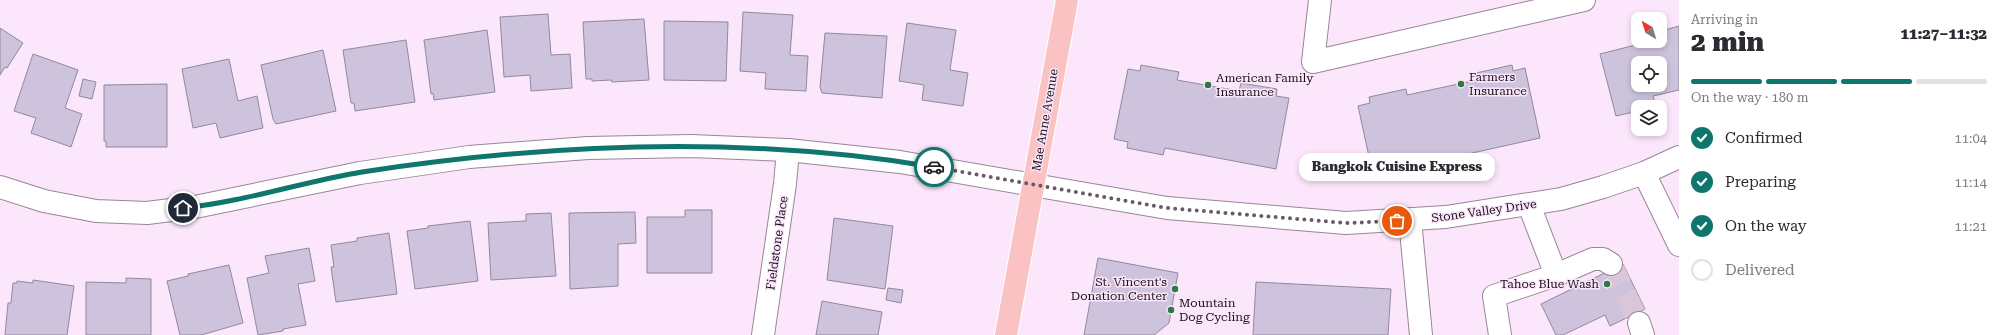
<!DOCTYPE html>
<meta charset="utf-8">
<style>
body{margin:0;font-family:"Roboto Serif",serif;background:#f2f2f3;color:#2b2b33;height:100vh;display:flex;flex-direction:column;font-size:15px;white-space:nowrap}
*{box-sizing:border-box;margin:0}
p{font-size:13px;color:#7c7c81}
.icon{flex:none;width:22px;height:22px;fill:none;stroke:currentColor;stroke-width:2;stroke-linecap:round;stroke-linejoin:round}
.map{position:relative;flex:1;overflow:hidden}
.details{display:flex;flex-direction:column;background:#fff;width:320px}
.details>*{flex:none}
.needle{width:26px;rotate:322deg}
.fabs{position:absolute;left:1631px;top:12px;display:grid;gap:8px}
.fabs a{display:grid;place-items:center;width:36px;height:36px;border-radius:8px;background:#fff;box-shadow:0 2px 6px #0003;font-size:20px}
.pin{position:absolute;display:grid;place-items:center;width:34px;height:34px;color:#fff;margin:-17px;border:2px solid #fff;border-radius:50%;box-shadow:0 1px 4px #0007}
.courier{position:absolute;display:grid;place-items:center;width:40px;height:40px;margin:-20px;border:3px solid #0f766e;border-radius:50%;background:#fff;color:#222;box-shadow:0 1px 5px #0007}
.bubble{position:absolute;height:28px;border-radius:12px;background:#fff;box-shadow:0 2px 6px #0003;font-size:13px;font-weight:800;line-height:28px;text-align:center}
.summary em{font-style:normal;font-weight:800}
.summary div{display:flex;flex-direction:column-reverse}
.summary{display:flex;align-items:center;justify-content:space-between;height:68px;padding:0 12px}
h1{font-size:26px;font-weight:800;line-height:30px}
.bar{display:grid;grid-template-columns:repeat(4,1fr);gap:6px 4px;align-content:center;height:48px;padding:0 12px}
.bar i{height:5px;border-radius:3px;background:#e1e1e2}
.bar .current{background:#0f766e}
.bar p{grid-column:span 4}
ol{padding:0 12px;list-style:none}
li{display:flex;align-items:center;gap:12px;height:44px}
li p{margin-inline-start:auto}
li .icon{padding:4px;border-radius:50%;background:#0f766e;color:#fff;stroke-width:4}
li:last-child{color:#7c7c81}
li i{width:22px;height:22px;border:2px solid #e1e1e2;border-radius:50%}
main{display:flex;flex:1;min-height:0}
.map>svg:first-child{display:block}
.building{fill:#cdc3dd;stroke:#91889f;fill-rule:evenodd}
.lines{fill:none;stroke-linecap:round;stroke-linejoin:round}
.minor-tunnel{stroke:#dac6d9;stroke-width:22;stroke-dasharray:22 11;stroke-linecap:butt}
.minor-casing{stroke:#998598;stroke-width:24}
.major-casing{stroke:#fff;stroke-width:24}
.minor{stroke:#fff;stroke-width:22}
.major{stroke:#fac2c3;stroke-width:22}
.done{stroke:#685b67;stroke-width:4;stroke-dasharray:0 7.2}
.route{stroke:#0f766e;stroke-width:5}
.poi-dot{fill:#2f7744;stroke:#fce6fb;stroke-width:1.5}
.labels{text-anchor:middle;stroke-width:3;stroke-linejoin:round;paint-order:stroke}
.poi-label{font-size:12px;fill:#181017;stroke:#fce6fb;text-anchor:start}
.street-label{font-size:12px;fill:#181017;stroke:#fce6fb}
</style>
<main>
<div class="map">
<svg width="1679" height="335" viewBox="0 0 1679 335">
<rect width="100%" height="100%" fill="#fce6fb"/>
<g class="building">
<polygon points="743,12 793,15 790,55 808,56 806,91 765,89 766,73 740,71"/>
<polygon points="548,14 551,55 570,54 572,88 531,91 530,75 504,77 500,17"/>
<polygon points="644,19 649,80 612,82 611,80 592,81 592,79 586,79 583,22"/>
<polygon points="664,21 728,22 726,81 664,80"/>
<polygon points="907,23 956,30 950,70 968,73 963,106 922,100 924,85 899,81"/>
<path d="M1679,26V90L1653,96L1656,107H1638V111L1616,116L1600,54L1651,41H1660V39L1666,37L1665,30ZM1638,63H1660V85H1638Z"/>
<polygon points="0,28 23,43 7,68 5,67 0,75"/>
<polygon points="487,30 495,92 434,100 433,93 431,94 424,40"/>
<polygon points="825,33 887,36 882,98 822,93 820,87"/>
<polygon points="406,40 415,102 355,111 354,103 351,103 343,50"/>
<polygon points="323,50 336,111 276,124 273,119 261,65"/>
<polygon points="33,54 78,70 65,108 82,114 71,147 31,133 36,118 14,111"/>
<polygon points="229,59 238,101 257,96 263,128 220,138 216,123 193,128 182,69"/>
<polygon points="1141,65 1179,72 1177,80 1239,91 1241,83 1277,89 1276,96 1289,98 1276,169 1165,148 1163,155 1127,148 1128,142 1114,139 1128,69 1140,71"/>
<polygon points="1512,65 1513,71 1525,68 1540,138 1373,175 1358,106 1370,103 1369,97 1406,89 1407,95 1477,80 1476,73"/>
<polygon points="83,79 96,82 92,99 79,96"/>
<polygon points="167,84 167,147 106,147 106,141 104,141 104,85"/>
<polygon points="685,210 712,210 712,273 647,273 647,217 685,217"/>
<polygon points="635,212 636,243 618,244 618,286 570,289 569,213"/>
<polygon points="551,213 556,276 491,280 488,223 526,221 526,214"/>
<polygon points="834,218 893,226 885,289 827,280"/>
<polygon points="470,221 478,281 415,289 407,231 428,228 428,226"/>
<polygon points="389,233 397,294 336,302 331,267 334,267 331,245 357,241 357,238"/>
<polygon points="309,248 315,281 298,284 306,325 283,329 283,331 258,335 247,278 269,273 265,256"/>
<polygon points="1098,258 1178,273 1169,323 1154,335 1084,335"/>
<polygon points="1623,264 1645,309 1610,326 1605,315 1563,335 1556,335 1541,304"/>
<polygon points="229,265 243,323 201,335 180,335 167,281 188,276 188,274"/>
<polygon points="126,278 151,279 151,335 86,335 86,282 126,283"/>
<polygon points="33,280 74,286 67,335 5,335 8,303 11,303 13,283 17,283 17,281 33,283"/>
<polygon points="1256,282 1391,289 1388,335 1253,335"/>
<polygon points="888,288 903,290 901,303 886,300"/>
<polygon points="822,301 882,312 878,335 816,335"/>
</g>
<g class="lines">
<polyline class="minor-tunnel" points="1611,264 1639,323"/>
<defs>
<g id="minor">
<polyline points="1320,0 1313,62 1584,0"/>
<polyline points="1644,173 1679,245"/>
<polyline points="0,187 44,201 96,211 147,213 195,207 360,173 469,157 588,148 691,146 788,150 900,162 1167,208 1346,223 1446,217 1561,199 1603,187 1644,173 1679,157"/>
<polyline points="1410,220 1421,335"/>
<polyline points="1556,275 1593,259 1603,259 1611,264"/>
<polyline points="1639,323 1643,335"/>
<polyline points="763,335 785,184 788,150"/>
<polyline points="1500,335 1494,296 1556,275 1529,205"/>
</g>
<polyline id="major" points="1006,335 1067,0"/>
</defs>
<use href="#minor" class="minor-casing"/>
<use href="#major" class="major-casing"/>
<use href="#minor" class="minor"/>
<use href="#major" class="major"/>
</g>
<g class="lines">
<polyline class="done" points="934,167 1167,208 1346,223 1397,221"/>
<path class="route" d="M183,208C243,202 302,182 362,172C551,143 744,135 934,167"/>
</g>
<g class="poi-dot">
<circle cx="1461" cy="84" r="4"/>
<circle cx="1208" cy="85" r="4"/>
<circle cx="1607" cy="284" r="4"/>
<circle cx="1175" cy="289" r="4"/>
<circle cx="1171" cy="310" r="4"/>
</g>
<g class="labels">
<g class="poi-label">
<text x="1469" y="81">Farmers<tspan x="1469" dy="14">Insurance</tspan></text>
<text x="1216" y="82">American Family<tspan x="1216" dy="14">Insurance</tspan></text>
<text x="1167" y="286" text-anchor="end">St. Vincent's<tspan x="1167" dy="14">Donation Center</tspan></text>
<text x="1599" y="288" text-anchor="end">Tahoe Blue Wash</text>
<text x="1179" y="307">Mountain<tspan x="1179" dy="14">Dog Cycling</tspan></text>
</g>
<g class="street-label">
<text transform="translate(1045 120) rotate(-80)" y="4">Mae Anne Avenue</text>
<text transform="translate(1484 211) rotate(-8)" y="4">Stone Valley Drive</text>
<text transform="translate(777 243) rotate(-82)" y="4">Fieldstone Place</text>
</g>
</g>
</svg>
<div class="fabs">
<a><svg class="needle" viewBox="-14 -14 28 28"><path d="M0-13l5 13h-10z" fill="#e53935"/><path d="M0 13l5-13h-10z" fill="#7c7c81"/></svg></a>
<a><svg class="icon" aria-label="locate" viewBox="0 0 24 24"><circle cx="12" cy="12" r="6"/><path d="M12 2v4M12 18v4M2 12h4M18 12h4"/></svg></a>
<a><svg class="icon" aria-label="layers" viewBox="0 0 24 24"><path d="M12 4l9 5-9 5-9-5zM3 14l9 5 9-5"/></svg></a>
</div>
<div class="pin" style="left:1397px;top:221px;background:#ea580c"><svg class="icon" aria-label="bag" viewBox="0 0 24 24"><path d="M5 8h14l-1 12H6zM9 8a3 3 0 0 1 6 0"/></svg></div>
<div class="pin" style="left:183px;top:208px;background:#1f2937"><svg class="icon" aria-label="home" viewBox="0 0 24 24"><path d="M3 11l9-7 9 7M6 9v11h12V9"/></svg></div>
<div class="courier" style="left:934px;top:167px"><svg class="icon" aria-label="car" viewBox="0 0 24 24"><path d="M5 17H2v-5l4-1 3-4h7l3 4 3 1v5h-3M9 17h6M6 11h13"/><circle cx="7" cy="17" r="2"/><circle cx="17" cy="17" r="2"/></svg></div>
<div class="bubble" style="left:1299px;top:153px;width:196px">Bangkok Cuisine Express</div>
</div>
<section class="details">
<div class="summary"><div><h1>2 min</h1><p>Arriving in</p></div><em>11:27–11:32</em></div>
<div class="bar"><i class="current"></i><i class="current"></i><i class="current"></i><i></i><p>On the way · 180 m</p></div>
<ol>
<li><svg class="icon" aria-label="check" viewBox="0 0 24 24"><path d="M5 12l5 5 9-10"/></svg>Confirmed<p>11:04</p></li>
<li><svg class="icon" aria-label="check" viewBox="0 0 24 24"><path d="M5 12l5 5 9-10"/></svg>Preparing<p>11:14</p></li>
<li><svg class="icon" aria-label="check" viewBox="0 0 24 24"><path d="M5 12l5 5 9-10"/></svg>On the way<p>11:21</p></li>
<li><i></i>Delivered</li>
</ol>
</section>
</main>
